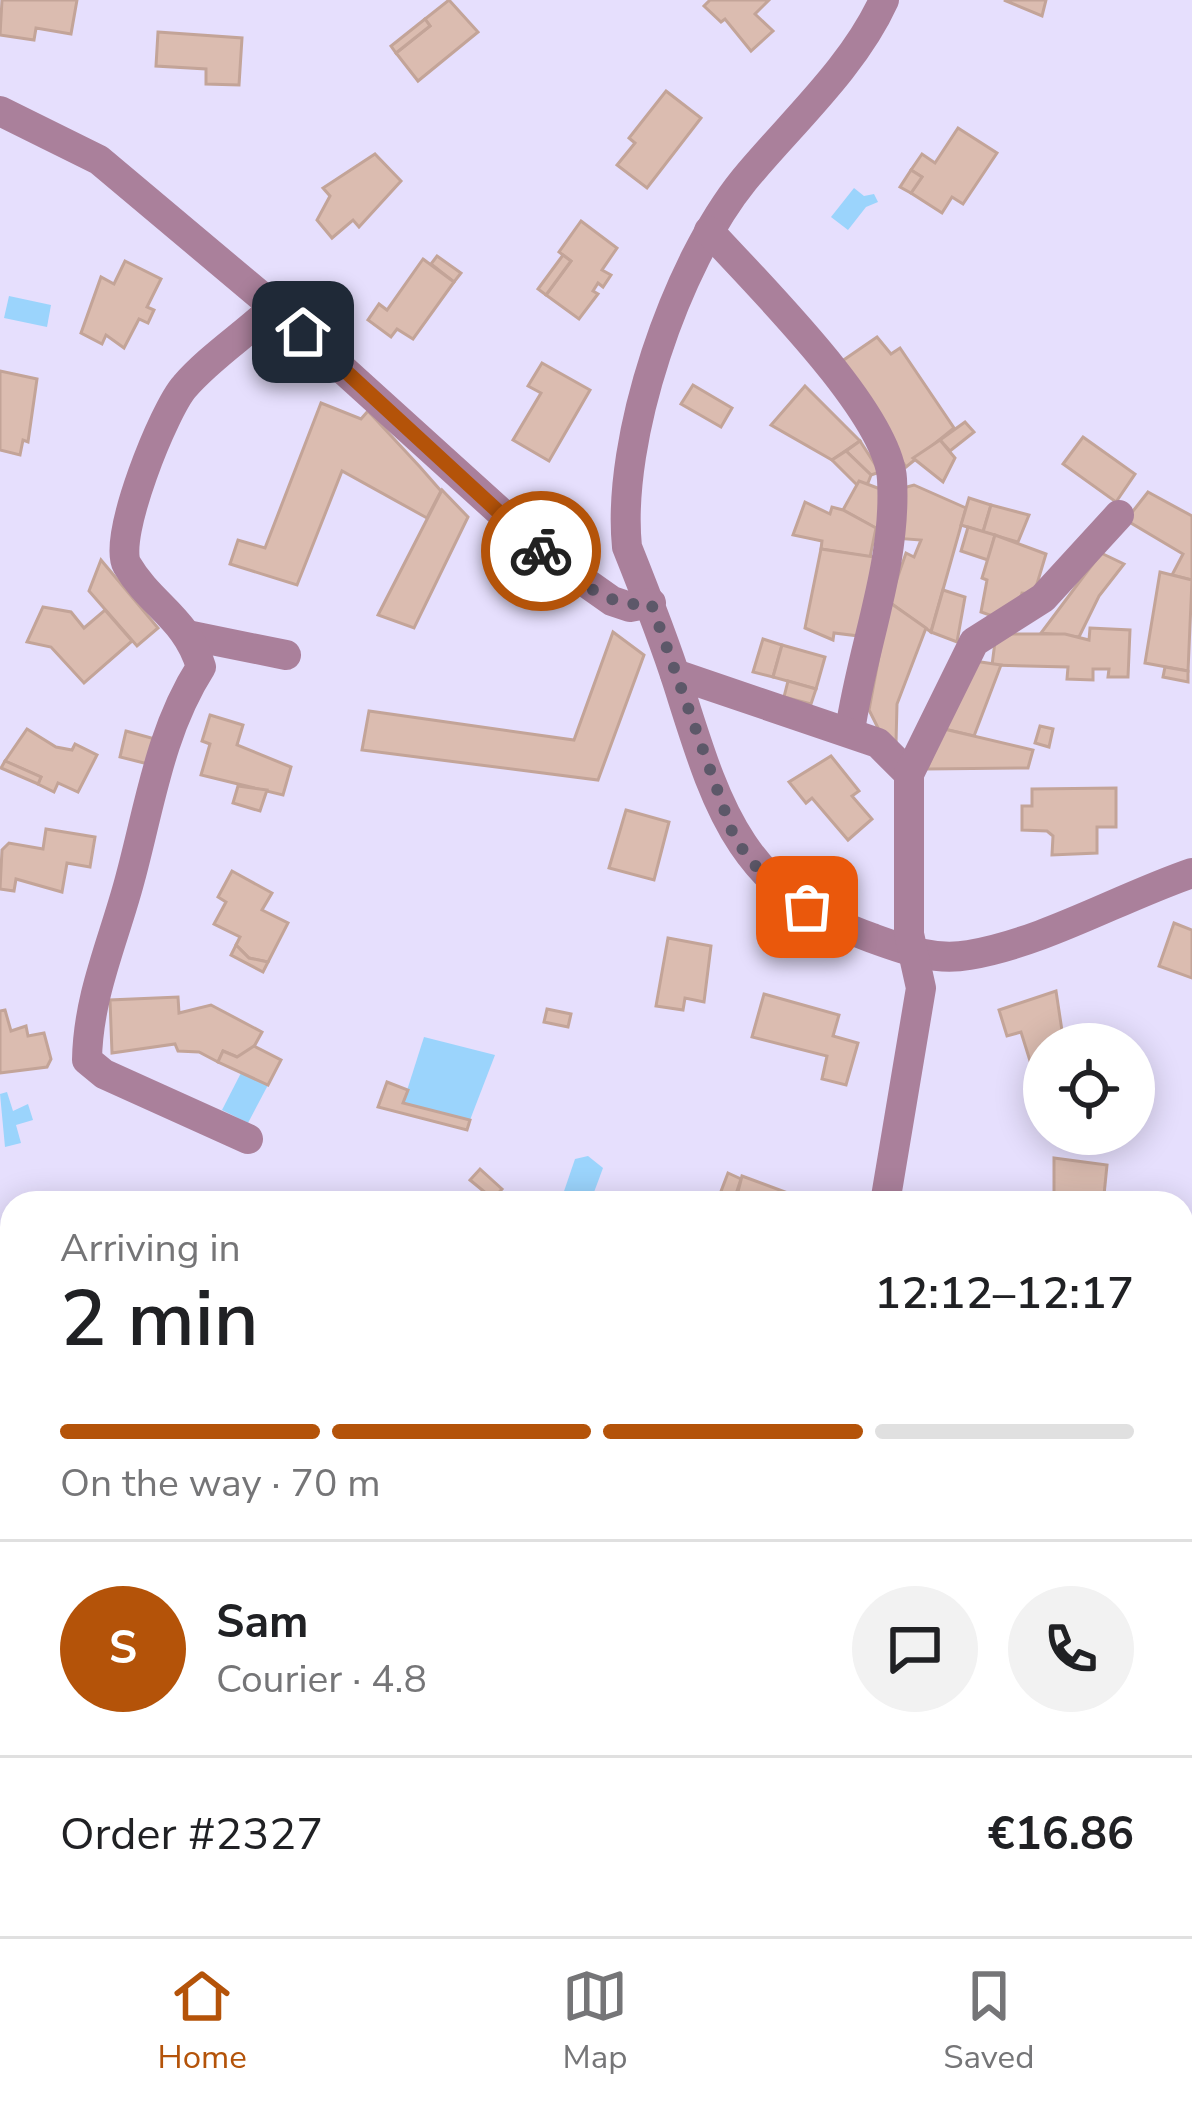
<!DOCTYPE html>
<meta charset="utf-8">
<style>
body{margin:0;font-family:"Nunito Sans",sans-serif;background:#f2f2f2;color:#202124;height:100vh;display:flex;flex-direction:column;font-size:45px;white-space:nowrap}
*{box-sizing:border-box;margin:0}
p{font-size:39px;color:#757577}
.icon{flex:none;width:66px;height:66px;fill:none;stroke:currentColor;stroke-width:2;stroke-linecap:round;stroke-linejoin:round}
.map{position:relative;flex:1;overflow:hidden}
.details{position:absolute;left:0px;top:1191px;width:1194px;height:747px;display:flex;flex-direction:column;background:#fff;border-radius:36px 36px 0 0;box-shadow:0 6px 30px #0003}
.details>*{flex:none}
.fabs{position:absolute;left:1023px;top:1023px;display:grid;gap:24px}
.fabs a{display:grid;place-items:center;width:132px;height:132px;border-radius:50%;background:#fff;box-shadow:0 6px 30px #0003;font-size:60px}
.pin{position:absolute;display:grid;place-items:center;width:102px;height:102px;color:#fff;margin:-51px;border-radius:24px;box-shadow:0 6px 18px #0006}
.courier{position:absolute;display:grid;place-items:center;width:120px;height:120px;margin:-60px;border:9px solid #b45309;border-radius:50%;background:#fff;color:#222;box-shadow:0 3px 15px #0007}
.summary em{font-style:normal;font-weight:600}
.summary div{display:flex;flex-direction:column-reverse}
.summary{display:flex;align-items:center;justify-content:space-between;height:204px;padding:0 60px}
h1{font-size:78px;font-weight:600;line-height:90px}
.bar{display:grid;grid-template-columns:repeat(4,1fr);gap:18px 12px;align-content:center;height:144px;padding:0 60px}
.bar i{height:15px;border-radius:9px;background:#e0e0e0}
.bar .active{background:#b45309}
.bar p{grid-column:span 4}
.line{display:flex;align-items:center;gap:30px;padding:0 60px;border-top:3px solid #e0e0e0}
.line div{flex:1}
.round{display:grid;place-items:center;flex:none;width:126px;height:126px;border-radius:63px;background:#f2f2f2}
.dock{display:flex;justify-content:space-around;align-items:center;height:168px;border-top:3px solid #e0e0e0;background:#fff;font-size:33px;color:#757577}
.dock a{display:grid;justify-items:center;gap:6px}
.dock .active{color:#b45309}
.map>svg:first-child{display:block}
.forest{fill:#acba80}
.water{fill:#9bd4fc}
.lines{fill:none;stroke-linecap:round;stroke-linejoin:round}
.stream{stroke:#9bd4fc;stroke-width:9}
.building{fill:#dbbcb0;stroke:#c3a498;stroke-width:3}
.minor{stroke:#aa809b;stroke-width:30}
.done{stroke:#5d5869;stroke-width:12;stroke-dasharray:0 21.6}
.route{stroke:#b45309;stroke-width:15}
</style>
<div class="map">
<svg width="1192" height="1936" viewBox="0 0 1192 1936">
<rect width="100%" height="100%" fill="#e6dffd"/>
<polygon class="forest" points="12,1708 12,1805 0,1802 0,1712"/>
<g class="water">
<polygon points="854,188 864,196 874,194 878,202 866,207 848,230 831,217"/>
<polygon points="9,296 51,305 47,327 4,318"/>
<polygon points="424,1037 495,1055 470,1120 403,1103"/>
<polygon points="242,1071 268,1085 248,1123 222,1110"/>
<polygon points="7,1092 13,1111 28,1104 33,1120 16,1125 21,1143 5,1147 0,1094"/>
<polygon points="588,1156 603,1168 590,1203 560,1203 575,1159"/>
</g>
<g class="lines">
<polyline class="stream" points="0,1559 12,1559"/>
</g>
<g class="building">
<polygon points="2,0 77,0 71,34 36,28 34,40 0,35"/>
<polygon points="449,0 478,32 418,81 396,53 430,26 425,19"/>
<polygon points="710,0 769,0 755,14 773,31 751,51 725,19 721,22 704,6"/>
<polygon points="1004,0 1046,0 1042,16"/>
<polygon points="425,19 430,26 396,53 391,46"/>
<polygon points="158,32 242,38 239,85 206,84 206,69 156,66"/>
<polygon points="666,91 701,118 647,188 617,165 635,143 629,138"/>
<polygon points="958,128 997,153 963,204 952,197 942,213 911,193 922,177 911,170 922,154 935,163"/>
<polygon points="375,154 401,181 359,227 353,220 332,238 317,220 330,196 323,188"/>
<polygon points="911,170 922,177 911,193 900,187"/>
<polygon points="581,221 617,248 602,270 611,275 603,287 598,283 593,291 598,294 579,319 546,295 571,261 559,252"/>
<polygon points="563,255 571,261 546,295 538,289"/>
<polygon points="437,256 461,273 454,282 431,264"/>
<polygon points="423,259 454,282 413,339 397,329 391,337 368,320 379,304 387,310"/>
<polygon points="125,261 161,279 147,307 154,310 148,323 139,319 124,348 106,335 102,344 81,333 101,277 114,284"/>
<polygon points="877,337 891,354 900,348 954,428 906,467 852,387 832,368"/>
<polygon points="542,363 590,390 549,461 513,440 541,393 528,386"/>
<polygon points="0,371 37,379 28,442 23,440 20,455 0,450"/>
<polygon points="693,385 732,408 721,427 681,404"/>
<polygon points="805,386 860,441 832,460 771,425"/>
<polygon points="321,403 361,419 368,411 420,467 441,491 427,518 342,471 297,585 230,564 238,540 265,548"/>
<polygon points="965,422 974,432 950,451 940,440"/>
<polygon points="1083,437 1135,474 1116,502 1063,464"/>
<polygon points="940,440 955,458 943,482 913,458"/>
<polygon points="860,441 880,472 871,475 846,451"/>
<polygon points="846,451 871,475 868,483 857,485 832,460"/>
<polygon points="859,481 883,490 881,531 843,510"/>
<polygon points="914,485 966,508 931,632 889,602 906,553 914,557 921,540 893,538 903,488"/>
<polygon points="442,490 468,517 414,628 378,615"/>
<polygon points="1148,492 1192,516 1192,580 1172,575 1183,554 1126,520"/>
<polygon points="969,498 991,505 983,532 961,525"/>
<polygon points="805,502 830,514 832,507 843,510 876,528 870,557 821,549 822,541 793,535"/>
<polygon points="991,505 1029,515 1018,542 983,532"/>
<polygon points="968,527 995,535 988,560 961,551"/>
<polygon points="995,535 1046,554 1034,594 1022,593 1016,613 998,618 981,612 987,580 982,578"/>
<polygon points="821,549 881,558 859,636 834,633 833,640 805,628"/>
<polygon points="1101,553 1124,564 1099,596 1079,637 1041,633"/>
<polygon points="101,560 158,628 137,646 89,591"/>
<polygon points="1160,572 1192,580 1188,671 1145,663"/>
<polygon points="943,590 965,597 957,642 931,632"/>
<polygon points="889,602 926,628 897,704 896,743 884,740 869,710"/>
<polygon points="43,607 71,612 84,628 105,610 132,641 84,683 51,647 27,642"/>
<polygon points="1090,628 1130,630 1128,677 1108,677 1109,669 1093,669 1093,680 1067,679 1068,667 992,665 995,642 1012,634 1065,634 1089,640"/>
<polygon points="613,632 644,655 598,780 362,750 369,711 574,740"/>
<polygon points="763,639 782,645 773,677 753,672"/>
<polygon points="782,645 825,657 816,689 773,677"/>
<polygon points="974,661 1001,665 974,736 944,729"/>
<polygon points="1165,667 1188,671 1188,682 1163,677"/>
<polygon points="788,681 816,689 811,704 784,697"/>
<polygon points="210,715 243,725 237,745 291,767 283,795 201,775 210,744 202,741"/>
<polygon points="1040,726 1053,729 1049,747 1035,743"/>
<polygon points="27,729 56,747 72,750 75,744 97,755 78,792 58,783 54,792 38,784 41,777 5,761"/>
<polygon points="944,729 1033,750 1028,768 927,769"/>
<polygon points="126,731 155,739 148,764 120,757"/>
<polygon points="831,756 859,791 852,796 872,819 848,840 812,798 806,803 789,782"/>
<polygon points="5,761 41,777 38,784 1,768"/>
<polygon points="238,786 267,790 260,811 233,803"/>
<polygon points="1116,788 1116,827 1097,827 1097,853 1052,855 1053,836 1047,831 1022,830 1022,806 1032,806 1032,789"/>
<polygon points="626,810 669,822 654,880 609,868"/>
<polygon points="46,829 95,837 90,867 67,863 62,892 16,879 14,891 0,889 2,850 9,843 43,849"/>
<polygon points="232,871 272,893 262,910 288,923 268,962 249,958 236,945 240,937 214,924 226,902 218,897"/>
<polygon points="1174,923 1192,930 1192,978 1159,966"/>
<polygon points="668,938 711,946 704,1002 685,998 683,1010 656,1006"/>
<polygon points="236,945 249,958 268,962 263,972 231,955"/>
<polygon points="1056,991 1064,1044 1044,1044 1044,1077 1036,1080 1021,1032 1007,1036 999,1010"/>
<polygon points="764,994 839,1015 833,1036 858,1043 846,1085 822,1079 827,1056 752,1037"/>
<polygon points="178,997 179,1013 211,1005 262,1032 250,1054 237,1057 223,1051 218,1062 199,1052 178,1051 175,1044 112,1053 110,1000"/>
<polygon points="547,1009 571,1014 568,1027 544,1022"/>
<polygon points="5,1010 11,1031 26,1026 28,1036 44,1033 51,1059 47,1067 0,1073 0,1011"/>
<polygon points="254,1046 281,1060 268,1085 218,1062 223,1051 237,1057"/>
<polygon points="387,1082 408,1090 403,1103 470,1120 467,1130 378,1107"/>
<polygon points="1054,1158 1107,1165 1104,1195 1097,1194 1096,1203 1054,1203"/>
<polygon points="480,1169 502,1189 493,1199 470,1180"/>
<polygon points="728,1173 741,1179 734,1200 720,1194"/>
<polygon points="742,1176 812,1202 812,1203 735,1203"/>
<polygon points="1182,1798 1192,1811 1192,1892 1182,1884"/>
<polygon points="181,1926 174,1936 110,1936 111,1927"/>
<polygon points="655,1926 690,1926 683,1936 652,1936"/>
<polygon points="981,1926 1032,1926 1026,1936 994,1936"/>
</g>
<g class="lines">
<g class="minor">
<path d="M884,0C853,68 792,122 744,180C676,264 616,439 627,547C645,592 663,637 678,684C717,807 739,891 872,938C905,950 934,961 969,955C1045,942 1119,898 1192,873"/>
<polyline points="0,111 99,160 274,307 551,558 612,601 630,607 651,603"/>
<path d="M709,231C756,283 888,412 892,479C897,565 862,647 850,731"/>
<polyline points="192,636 286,655"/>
<polyline points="675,674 878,743 909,774"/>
<path d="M248,1139L104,1074L87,1060C88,995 114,940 130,879C150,805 160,731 201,667C186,617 151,606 127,565C112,539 164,409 185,386C210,357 246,334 274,307"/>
<polyline points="885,1203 921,988 909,934 909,774 974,642 1043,598 1119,515"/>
<polyline points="1182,1308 1192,1311"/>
<polyline points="1182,1736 1192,1749"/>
<polyline points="793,1936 802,1926"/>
</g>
</g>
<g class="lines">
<path class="done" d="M541,551C573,576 609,611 651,603L734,837L753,864L807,907"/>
<polyline class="route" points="303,332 541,551"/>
</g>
</svg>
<div class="fabs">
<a><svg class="icon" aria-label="locate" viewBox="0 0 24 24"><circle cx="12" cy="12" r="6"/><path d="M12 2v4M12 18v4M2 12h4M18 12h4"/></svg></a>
</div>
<div class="pin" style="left:807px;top:907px;background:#ea580c"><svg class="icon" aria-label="bag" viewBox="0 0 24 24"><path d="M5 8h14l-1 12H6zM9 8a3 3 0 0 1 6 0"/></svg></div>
<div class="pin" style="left:303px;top:332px;background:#1f2937"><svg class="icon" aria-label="home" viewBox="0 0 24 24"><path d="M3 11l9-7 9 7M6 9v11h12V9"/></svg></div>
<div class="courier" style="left:541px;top:551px"><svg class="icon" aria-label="bike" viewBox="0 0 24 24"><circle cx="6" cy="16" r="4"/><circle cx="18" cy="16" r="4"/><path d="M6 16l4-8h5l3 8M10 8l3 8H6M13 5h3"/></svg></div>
<section class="details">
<div class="summary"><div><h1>2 min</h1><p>Arriving in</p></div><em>12:12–12:17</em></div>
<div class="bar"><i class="active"></i><i class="active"></i><i class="active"></i><i></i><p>On the way · 70 m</p></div>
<div class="line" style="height:216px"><b class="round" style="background:#b45309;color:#fff">S</b><div><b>Sam</b><p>Courier · 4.8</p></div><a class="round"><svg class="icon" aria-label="chat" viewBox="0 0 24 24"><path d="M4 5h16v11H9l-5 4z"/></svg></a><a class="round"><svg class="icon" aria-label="phone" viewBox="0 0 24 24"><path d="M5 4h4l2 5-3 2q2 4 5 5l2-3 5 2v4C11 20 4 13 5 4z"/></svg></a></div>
<div class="line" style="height:156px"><div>Order #2327</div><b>€16.86</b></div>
</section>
</div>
<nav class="dock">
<a class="active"><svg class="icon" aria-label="home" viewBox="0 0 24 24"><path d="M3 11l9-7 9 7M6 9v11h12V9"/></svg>Home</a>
<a><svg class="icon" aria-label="map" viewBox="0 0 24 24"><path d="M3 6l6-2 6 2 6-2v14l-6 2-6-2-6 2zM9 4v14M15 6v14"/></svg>Map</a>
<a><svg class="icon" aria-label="saved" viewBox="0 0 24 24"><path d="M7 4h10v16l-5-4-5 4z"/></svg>Saved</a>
</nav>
